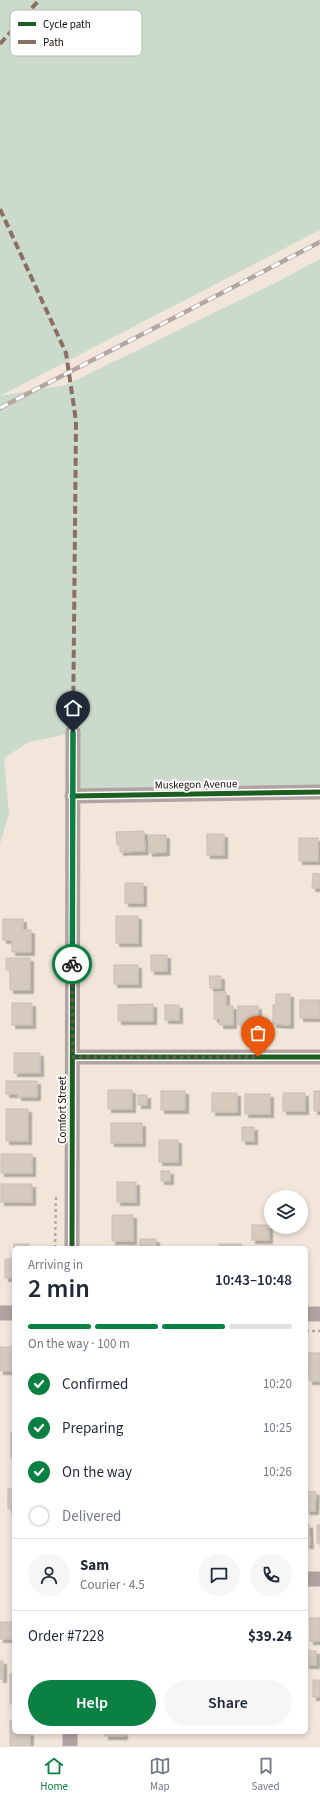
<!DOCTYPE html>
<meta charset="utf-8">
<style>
body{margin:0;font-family:"Source Sans 3",sans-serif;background:#f6f6f7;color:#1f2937;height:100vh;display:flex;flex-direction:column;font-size:15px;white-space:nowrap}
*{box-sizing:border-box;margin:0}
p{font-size:13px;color:#747a83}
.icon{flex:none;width:22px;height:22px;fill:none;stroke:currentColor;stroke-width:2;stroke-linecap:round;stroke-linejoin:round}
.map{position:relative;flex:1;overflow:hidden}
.sheet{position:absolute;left:12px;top:1246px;width:296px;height:488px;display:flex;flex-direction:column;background:#fff;border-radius:6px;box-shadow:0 2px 6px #0003}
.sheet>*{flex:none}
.buttons{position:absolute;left:264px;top:1190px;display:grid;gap:8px}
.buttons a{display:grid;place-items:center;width:44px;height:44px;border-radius:50%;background:#fff;box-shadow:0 2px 6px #0003;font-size:20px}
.pin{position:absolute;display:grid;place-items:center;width:34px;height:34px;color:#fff;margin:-41px -17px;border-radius:50% 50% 50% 0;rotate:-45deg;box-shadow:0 0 4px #0007}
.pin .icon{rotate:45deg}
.courier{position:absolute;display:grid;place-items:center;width:40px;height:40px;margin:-20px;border:3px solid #0b8043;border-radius:50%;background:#fff;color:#222;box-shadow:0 1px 5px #0007}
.overview em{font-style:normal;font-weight:600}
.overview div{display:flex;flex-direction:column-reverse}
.overview{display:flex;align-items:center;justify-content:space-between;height:68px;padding:0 16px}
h1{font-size:26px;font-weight:600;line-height:30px}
.bar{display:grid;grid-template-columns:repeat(4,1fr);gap:6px 4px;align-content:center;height:48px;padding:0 16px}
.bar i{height:5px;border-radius:3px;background:#e0e1e3}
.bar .selected{background:#0b8043}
.bar p{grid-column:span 4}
.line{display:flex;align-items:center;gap:10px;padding:0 16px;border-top:1px solid #e0e1e3}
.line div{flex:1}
.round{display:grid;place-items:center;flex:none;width:42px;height:42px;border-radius:21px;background:#f6f6f7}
ol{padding:0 16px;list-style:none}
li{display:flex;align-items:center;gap:12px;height:44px}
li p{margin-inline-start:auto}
li .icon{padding:4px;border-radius:50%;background:#0b8043;color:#fff;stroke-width:4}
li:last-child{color:#747a83}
li i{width:22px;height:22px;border:2px solid #e0e1e3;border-radius:50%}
.cta{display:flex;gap:8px;margin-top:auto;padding:8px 16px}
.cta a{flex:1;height:46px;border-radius:24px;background:#0b8043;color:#fff;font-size:16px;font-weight:600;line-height:46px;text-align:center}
.cta a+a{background:#f6f6f7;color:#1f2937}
.menu{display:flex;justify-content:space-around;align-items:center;height:56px;border-top:1px solid #e0e1e3;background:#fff;font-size:11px;color:#747a83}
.menu a{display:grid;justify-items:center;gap:2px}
.menu .selected{color:#0b8043}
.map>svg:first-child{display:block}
.green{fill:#cadbcb}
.building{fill:#d6cabf;stroke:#c9beb5;filter:url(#shadow)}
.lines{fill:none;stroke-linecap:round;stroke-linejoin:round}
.path{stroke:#b6aaa6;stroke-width:2.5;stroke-dasharray:3 3;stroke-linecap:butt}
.street{stroke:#b1a3a1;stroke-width:15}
.rail-casing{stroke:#b2a6a2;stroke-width:4.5}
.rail{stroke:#fff;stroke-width:3;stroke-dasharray:9;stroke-linecap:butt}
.quiet{stroke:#8d6e63;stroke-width:4;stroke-dasharray:8 4;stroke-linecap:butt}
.cycleway-casing{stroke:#fff;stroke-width:8}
.cycleway{stroke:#1b5e20;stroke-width:5}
.done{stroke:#645a50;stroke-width:4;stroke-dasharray:0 7.2}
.route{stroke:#0b8043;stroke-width:5}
.labels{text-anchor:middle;stroke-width:4;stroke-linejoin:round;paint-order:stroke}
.street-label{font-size:11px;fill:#170e05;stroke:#fff}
.key{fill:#fff;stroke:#b9b7b4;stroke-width:1}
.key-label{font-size:11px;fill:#170e05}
</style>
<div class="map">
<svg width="320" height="1746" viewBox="0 0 320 1746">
<defs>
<filter id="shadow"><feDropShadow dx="3.5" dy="3.5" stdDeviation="0" flood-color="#0004"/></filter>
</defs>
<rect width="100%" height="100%" fill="#f2e6da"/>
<polygon class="green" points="0,0 320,0 320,230 0,396 66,385 281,280 320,259 320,792 72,796 73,733 29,742 4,758 9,814 0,844"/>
<g class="building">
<polygon points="144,831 145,851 120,852 120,845 117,845 116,832"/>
<rect x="207" y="834" width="17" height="21"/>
<polygon points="149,835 166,835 166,852 149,853"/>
<rect x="299" y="838" width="19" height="23"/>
<polygon points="313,873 320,874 320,888 312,888"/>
<rect x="125" y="883" width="18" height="20"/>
<rect x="116" y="916" width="22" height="27"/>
<polygon points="3,919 23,919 23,930 31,930 31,952 12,952 12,940 3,940"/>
<rect x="151" y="955" width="16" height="16"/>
<polygon points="6,958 30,958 30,990 10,990 10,970 6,970"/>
<rect x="114" y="965" width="24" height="19"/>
<polygon points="209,976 221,976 221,988 210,988"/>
<polygon points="214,992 226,992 226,1006 233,1006 233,1025 220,1025 220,1019 214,1019"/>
<polygon points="276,994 290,994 290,1025 273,1024 273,1005 276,1005"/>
<rect x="300" y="1000" width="20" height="18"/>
<rect x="12" y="1003" width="20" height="22"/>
<polygon points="153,1004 153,1021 118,1021 118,1005"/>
<rect x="165" y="1005" width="14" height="15"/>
<rect x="238" y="1006" width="20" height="19"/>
<rect x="14" y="1053" width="26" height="20"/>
<polygon points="6,1081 37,1081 37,1097 18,1097 18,1094 6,1094"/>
<rect x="108" y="1090" width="24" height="19"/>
<rect x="161" y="1091" width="24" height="19"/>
<rect x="314" y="1091" width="6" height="20"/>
<rect x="212" y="1093" width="25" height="19"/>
<rect x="283" y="1093" width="22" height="18"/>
<rect x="245" y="1094" width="25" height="20"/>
<rect x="138" y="1095" width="9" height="10"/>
<rect x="6" y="1109" width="22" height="32"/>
<rect x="111" y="1123" width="31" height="20"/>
<rect x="242" y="1127" width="12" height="14"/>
<rect x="159" y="1140" width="19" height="22"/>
<rect x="1" y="1154" width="31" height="19"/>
<rect x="161" y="1171" width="9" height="10"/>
<rect x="117" y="1182" width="19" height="20"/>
<rect x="1" y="1184" width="31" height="18"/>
<rect x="112" y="1215" width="21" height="26"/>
<rect x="252" y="1225" width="17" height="15"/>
<rect x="140" y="1239" width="16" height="9"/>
<rect x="14" y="1244" width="15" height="4"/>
<rect x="219" y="1244" width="22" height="4"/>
<rect x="5" y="1259" width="9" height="19"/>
<rect x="0" y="1347" width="14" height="24"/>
<polygon points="306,1353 320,1353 320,1381 309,1381 309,1374 306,1374"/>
<rect x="11" y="1433" width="3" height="24"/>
<rect x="8" y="1489" width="6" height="20"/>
<polygon points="306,1491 316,1492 315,1511 306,1511"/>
<polygon points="309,1524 310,1545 306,1545 306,1525"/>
<rect x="317" y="1525" width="3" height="18"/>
<rect x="310" y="1618" width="10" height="23"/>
<rect x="0" y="1622" width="14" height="17"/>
<rect x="306" y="1651" width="10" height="14"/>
<rect x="0" y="1661" width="3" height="18"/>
<rect x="10" y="1674" width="4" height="30"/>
<rect x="313" y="1680" width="7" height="17"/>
<polygon points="10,1721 14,1721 14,1732 30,1732 30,1746 10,1746"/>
<rect x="105" y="1732" width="19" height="4"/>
</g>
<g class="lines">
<g class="path">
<polyline points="55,1248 56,1195"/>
<polyline points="306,1331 320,1331"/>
</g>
<g class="street">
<polyline points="72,796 320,792"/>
<polyline points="73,1057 320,1057"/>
<polyline points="72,1248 73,732"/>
<polyline points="0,1313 14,1313"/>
<polyline points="306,1314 320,1314"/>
<polyline points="306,1579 320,1579"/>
<polyline points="70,1746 70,1732"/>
</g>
<defs>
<polyline id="rail" points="0,408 320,242"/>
</defs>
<use href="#rail" class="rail-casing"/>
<use href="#rail" class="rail"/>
<g class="quiet">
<polyline points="0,44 39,0"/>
<polyline points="0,209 66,353 76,421 73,732"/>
</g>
<defs>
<g id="cycleway">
<polyline points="72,796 320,792"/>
<polyline points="73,1057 320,1057"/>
<polyline points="72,1248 73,732"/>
</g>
</defs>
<use href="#cycleway" class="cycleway-casing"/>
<use href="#cycleway" class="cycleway"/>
</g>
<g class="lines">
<polyline class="done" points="72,964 73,1057 258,1057"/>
<polyline class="route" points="72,964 73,732"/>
</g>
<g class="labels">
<g class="street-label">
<text transform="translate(196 784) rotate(-1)" y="4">Muskegon Avenue</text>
<text transform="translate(62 1110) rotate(-90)" y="4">Comfort Street</text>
</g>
</g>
<rect x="10" y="10" width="132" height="46" rx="6" class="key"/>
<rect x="18" y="22" width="18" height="4" fill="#1b5e20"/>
<rect x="18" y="40" width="18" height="4" fill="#8d6e63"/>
<g class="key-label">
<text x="43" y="28">Cycle path</text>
<text x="43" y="46">Path</text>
</g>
</svg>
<div class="buttons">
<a><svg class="icon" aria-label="layers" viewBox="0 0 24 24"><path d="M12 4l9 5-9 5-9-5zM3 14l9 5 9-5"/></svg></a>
</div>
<div class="pin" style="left:258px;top:1057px;background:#ea580c"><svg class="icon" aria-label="bag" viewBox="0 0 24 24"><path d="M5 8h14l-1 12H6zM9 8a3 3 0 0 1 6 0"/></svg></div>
<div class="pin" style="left:73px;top:732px;background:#1f2937"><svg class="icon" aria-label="home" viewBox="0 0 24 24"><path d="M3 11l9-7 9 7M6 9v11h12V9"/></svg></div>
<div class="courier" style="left:72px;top:964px"><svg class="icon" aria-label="bike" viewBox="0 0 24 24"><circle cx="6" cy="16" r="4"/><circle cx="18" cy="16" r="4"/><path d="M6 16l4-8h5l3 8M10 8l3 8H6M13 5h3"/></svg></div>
<section class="sheet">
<div class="overview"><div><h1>2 min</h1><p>Arriving in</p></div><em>10:43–10:48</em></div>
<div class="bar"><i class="selected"></i><i class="selected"></i><i class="selected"></i><i></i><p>On the way · 100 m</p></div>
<ol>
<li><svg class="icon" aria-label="check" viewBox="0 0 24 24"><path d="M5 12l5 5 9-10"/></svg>Confirmed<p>10:20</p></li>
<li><svg class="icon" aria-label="check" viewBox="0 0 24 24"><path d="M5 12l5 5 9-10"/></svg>Preparing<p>10:25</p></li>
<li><svg class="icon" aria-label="check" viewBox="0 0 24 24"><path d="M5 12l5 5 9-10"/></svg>On the way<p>10:26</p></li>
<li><i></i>Delivered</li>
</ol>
<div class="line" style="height:72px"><a class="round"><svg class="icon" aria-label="person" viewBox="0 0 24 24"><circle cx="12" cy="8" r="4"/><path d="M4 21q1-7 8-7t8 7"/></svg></a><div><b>Sam</b><p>Courier · 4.5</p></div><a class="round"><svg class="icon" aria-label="chat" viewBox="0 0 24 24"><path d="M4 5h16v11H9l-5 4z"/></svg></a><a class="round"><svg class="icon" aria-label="phone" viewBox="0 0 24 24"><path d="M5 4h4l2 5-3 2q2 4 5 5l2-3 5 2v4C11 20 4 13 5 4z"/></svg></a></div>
<div class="line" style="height:52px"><div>Order #7228</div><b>$39.24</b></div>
<div class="cta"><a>Help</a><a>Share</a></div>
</section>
</div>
<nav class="menu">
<a class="selected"><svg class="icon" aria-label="home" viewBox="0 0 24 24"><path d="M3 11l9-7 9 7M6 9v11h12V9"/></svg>Home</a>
<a><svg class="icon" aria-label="map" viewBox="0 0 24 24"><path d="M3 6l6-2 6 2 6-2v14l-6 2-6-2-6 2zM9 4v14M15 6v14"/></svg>Map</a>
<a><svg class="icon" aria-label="saved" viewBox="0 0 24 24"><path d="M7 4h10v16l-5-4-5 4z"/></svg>Saved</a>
</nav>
